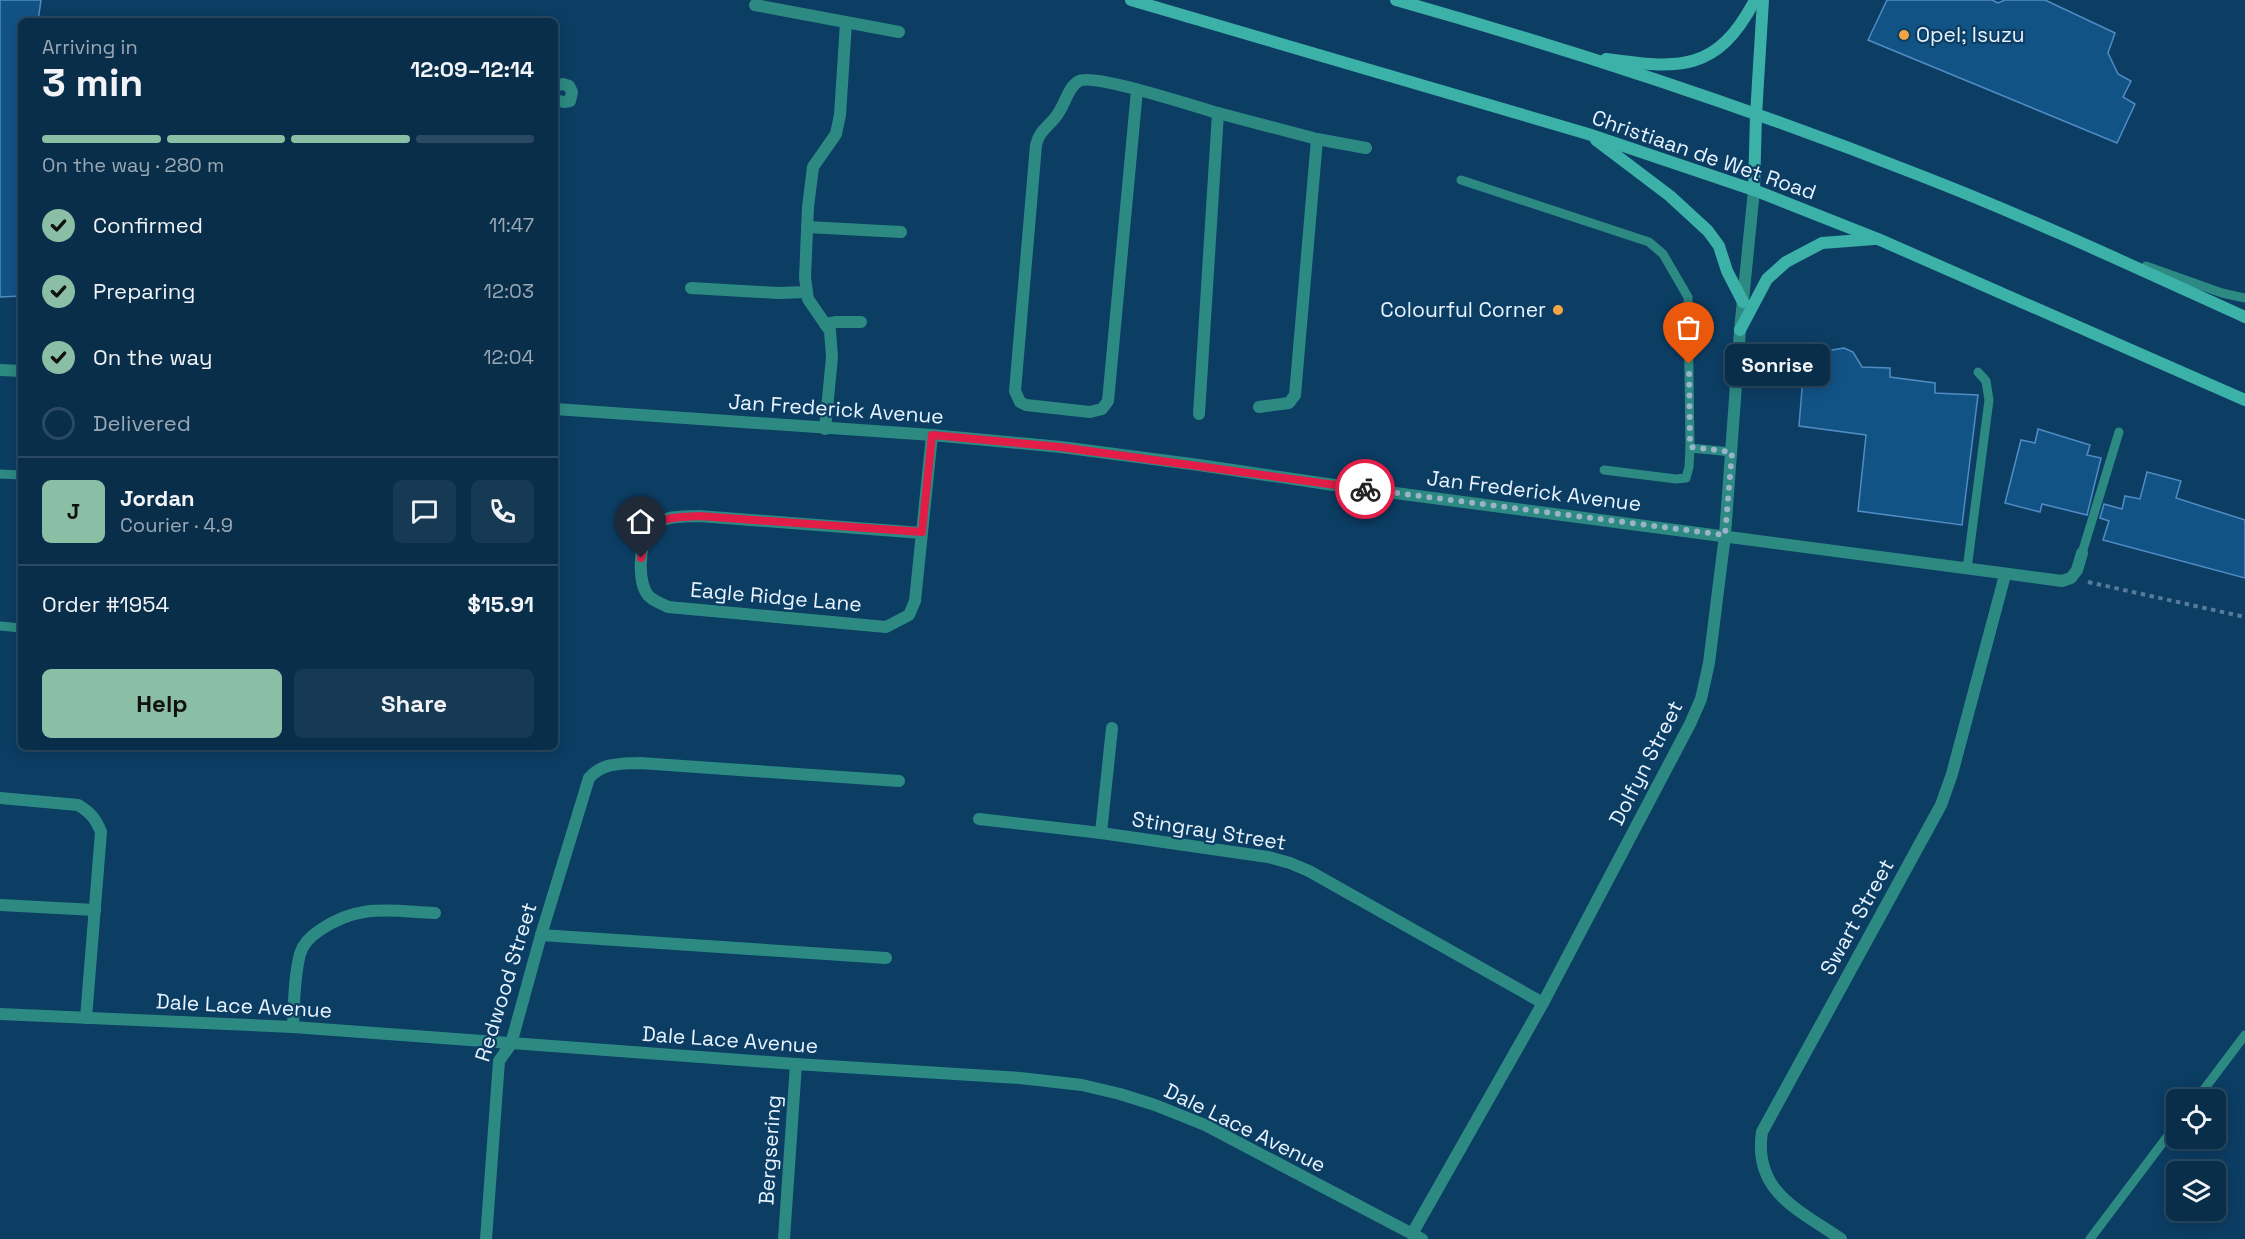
<!DOCTYPE html>
<meta charset="utf-8">
<style>
body{margin:0;font-family:"Space Grotesk",sans-serif;background:#173a54;color:#f1f3f6;height:100vh;display:flex;flex-direction:column;font-size:22px;white-space:nowrap}
*{box-sizing:border-box;margin:0}
p{font-size:20px;color:#99a8b5}
.icon{flex:none;width:33px;height:33px;fill:none;stroke:currentColor;stroke-width:2;stroke-linecap:round;stroke-linejoin:round}
.map{position:relative;flex:1;overflow:hidden}
.side{position:absolute;left:18px;top:18px;width:540px;height:732px;display:flex;flex-direction:column;background:#092e4a;border-radius:9px;box-shadow:0 3px 15px #0003,0 0 0 2px #294a62}
.side>*{flex:none}
.buttons{position:absolute;left:2166px;top:1089px;display:grid;gap:12px}
.buttons a{display:grid;place-items:center;width:60px;height:60px;border-radius:9px;background:#092e4a;box-shadow:0 3px 15px #0003,0 0 0 2px #294a62;font-size:30px}
.pin{position:absolute;display:grid;place-items:center;width:51px;height:51px;color:#fff;margin:-62px -26px;border-radius:50% 50% 50% 0;rotate:-45deg;box-shadow:0 0 6px #0007}
.pin .icon{rotate:45deg}
.courier{position:absolute;display:grid;place-items:center;width:60px;height:60px;margin:-30px;border:4px solid #e11d48;border-radius:50%;background:#fff;color:#222;box-shadow:0 2px 8px #0007}
.bubble{position:absolute;height:42px;border-radius:9px;background:#092e4a;box-shadow:0 3px 15px #0003,0 0 0 2px #294a62;font-size:20px;font-weight:700;line-height:42px;text-align:center}
.overview em{font-style:normal;font-weight:700}
.overview div{display:flex;flex-direction:column-reverse}
.overview{display:flex;align-items:center;justify-content:space-between;height:102px;padding:0 24px}
h1{font-size:39px;font-weight:700;line-height:45px}
.bar{display:grid;grid-template-columns:repeat(4,1fr);gap:9px 6px;align-content:center;height:72px;padding:0 24px}
.bar i{height:8px;border-radius:4px;background:#294a62}
.bar .active{background:#8abfa5}
.bar p{grid-column:span 4}
.line{display:flex;align-items:center;gap:15px;padding:0 24px;border-top:2px solid #294a62}
.line div{flex:1}
.round{display:grid;place-items:center;flex:none;width:63px;height:63px;border-radius:9px;background:#173a54}
ol{padding:0 24px;list-style:none}
li{display:flex;align-items:center;gap:18px;height:66px}
li p{margin-inline-start:auto}
li .icon{padding:6px;border-radius:50%;background:#8abfa5;color:#111;stroke-width:4}
li:last-child{color:#99a8b5}
li i{width:33px;height:33px;border:3px solid #294a62;border-radius:50%}
.button{display:flex;gap:12px;margin-top:auto;padding:12px 24px}
.button a{flex:1;height:69px;border-radius:9px;background:#8abfa5;color:#111;font-size:24px;font-weight:700;line-height:69px;text-align:center}
.button a+a{background:#173a54;color:#f1f3f6}
.map>svg:first-child{display:block}
.building{fill:#125386;stroke:#508cc3;stroke-width:1.5}
.lines{fill:none;stroke-linecap:round;stroke-linejoin:round}
.path{stroke:#567a98;stroke-width:4;stroke-dasharray:4.5 4.5;stroke-linecap:butt}
.lane{stroke:#2d8a83;stroke-width:9}
.street{stroke:#2d8a83;stroke-width:12}
.secondary{stroke:#3cb1a8;stroke-width:12}
.done{stroke:#9ab3c8;stroke-width:6;stroke-dasharray:0 10.8}
.route{stroke:#e11d48;stroke-width:8}
.poi-dot{fill:#f3a443;stroke:#0c3d63;stroke-width:2}
.labels{text-anchor:middle;stroke-width:4.5;stroke-linejoin:round;paint-order:stroke}
.poi-label{font-size:21px;fill:#e7f3ff;stroke:#0c3d63;text-anchor:start}
.street-label{font-size:21px;fill:#e7f3ff;stroke:#0c3d63}
</style>
<div class="map">
<svg width="2245" height="1239" viewBox="0 0 2245 1239">
<rect width="100%" height="100%" fill="#0c3d63"/>
<g class="building">
<polygon points="0,0 41,0 38,21 21,21 21,230 18,269 21,268 21,296 0,297"/>
<polygon points="1887,0 1992,0 1998,3 2005,0 2045,0 2115,33 2108,53 2118,74 2131,81 2123,97 2135,104 2117,143 1868,40"/>
<polygon points="1844,348 1853,352 1862,367 1890,368 1890,377 1935,383 1935,393 1978,395 1962,525 1858,511 1866,435 1799,426 1803,377 1814,377 1814,362 1822,354 1832,350"/>
<polygon points="2038,429 2090,445 2087,455 2101,458 2087,515 2042,504 2040,512 2005,503 2021,440 2035,443"/>
<polygon points="2147,472 2181,481 2176,498 2245,520 2245,578 2103,540 2109,521 2100,518 2104,504 2122,509 2125,496 2140,499"/>
</g>
<g class="lines">
<polyline class="path" points="2088,582 2245,617"/>
<g class="lane">
<polyline points="1461,180 1649,242 1663,254 1688,297 1690,448 1732,452"/>
<polyline points="2146,266 2222,293 2245,298"/>
<polyline points="1604,470 1676,479 1686,478 1689,467 1690,448"/>
<polyline points="0,474 21,475"/>
<polyline points="2082,553 2119,432"/>
<polyline points="1967,569 1989,400 1986,381 1978,372"/>
<polyline points="0,626 21,628"/>
<polyline points="2196,1100 2245,1035"/>
<polyline points="2090,1239 2176,1125"/>
</g>
<g class="street">
<polyline points="755,5 899,32"/>
<polyline points="555,86 563,84 569,86 572,92 570,101 564,102 555,100"/>
<path d="M1137,90L1108,401L1102,409L1090,412L1026,405L1020,402L1015,391L1036,145C1040,128 1051,126 1059,112C1065,103 1069,86 1079,81C1094,73 1196,107 1218,113"/>
<polyline points="1317,139 1366,148"/>
<polyline points="807,227 901,232"/>
<polyline points="691,288 778,293 807,292"/>
<polyline points="825,324 837,322 861,322"/>
<polyline points="0,370 21,371"/>
<polyline points="555,409 932,435 1061,447 1199,465 1327,484 2062,581 2071,578 2077,570 2082,553"/>
<polyline points="1199,414 1218,113 1317,139 1295,395 1289,403 1259,407"/>
<polyline points="825,429 832,357 830,331 808,299 805,278 808,207 813,167 836,134 840,115 846,23"/>
<path d="M922,533L699,516C684,517 661,515 650,528C639,542 636,587 651,598C656,602 663,604 668,607L886,627L909,615L915,601L932,435"/>
<path d="M0,798L78,805C90,812 96,819 101,832L86,1018"/>
<polyline points="979,819 1101,833 1268,857 1290,863 1309,871 1543,1003"/>
<polyline points="1101,833 1112,728"/>
<polyline points="0,905 95,910"/>
<polyline points="541,935 886,958"/>
<polyline points="0,1014 293,1027 796,1064 1020,1078 1082,1085 1120,1094 1155,1105 1205,1125 1422,1239"/>
<path d="M293,1027C294,1004 294,977 300,954C303,943 311,936 320,930C360,903 390,911 435,913"/>
<polyline points="1412,1234 1543,1003 1690,724 1701,699 1709,663 1725,535 1740,330 1754,190"/>
<path d="M486,1239L499,1061L511,1044L541,935L589,778C603,762 621,764 640,763L899,781"/>
<polyline points="784,1239 796,1064"/>
<path d="M1841,1239C1799,1210 1753,1192 1762,1132L1941,805L1952,774L2005,575"/>
</g>
<g class="secondary">
<polyline points="1131,0 1588,134 1754,190 1878,239 2245,400"/>
<path d="M1396,0C1573,50 1749,108 1919,175C2030,218 2137,268 2245,317"/>
<path d="M1606,59C1679,69 1717,73 1755,0"/>
<polyline points="1596,140 1670,196 1708,231 1719,246 1727,271 1743,302"/>
<polyline points="1754,190 1756,115 1763,0"/>
<polyline points="1740,330 1767,279 1786,262 1822,243 1874,239"/>
</g>
</g>
<g class="lines">
<polyline class="done" points="1365,489 1725,535 1732,452 1690,447 1689,364"/>
<path class="route" d="M641,558C649,517 661,518 699,516L922,532L932,435L1060,447L1365,489"/>
</g>
<g class="poi-dot">
<circle cx="1904" cy="35" r="6"/>
<circle cx="1558" cy="310" r="6"/>
</g>
<g class="labels">
<g class="poi-label">
<text x="1916" y="42">Opel; Isuzu</text>
<text x="1546" y="317" text-anchor="end">Colourful Corner</text>
</g>
<g class="street-label">
<text transform="translate(1704 155) rotate(19)" y="7">Christiaan de Wet Road</text>
<text transform="translate(836 409) rotate(4)" y="7">Jan Frederick Avenue</text>
<text transform="translate(1534 491) rotate(7)" y="7">Jan Frederick Avenue</text>
<text transform="translate(776 597) rotate(5)" y="7">Eagle Ridge Lane</text>
<text transform="translate(1646 763) rotate(-63)" y="7">Dolfyn Street</text>
<text transform="translate(1209 831) rotate(9)" y="7">Stingray Street</text>
<text transform="translate(1857 917) rotate(-61)" y="7">Swart Street</text>
<text transform="translate(506 982) rotate(-73)" y="7">Redwood Street</text>
<text transform="translate(244 1006) rotate(3)" y="7">Dale Lace Avenue</text>
<text transform="translate(730 1040) rotate(4)" y="7">Dale Lace Avenue</text>
<text transform="translate(1245 1128) rotate(26)" y="7">Dale Lace Avenue</text>
<text transform="translate(770 1150) rotate(-86)" y="7">Bergsering</text>
</g>
</g>
</svg>
<div class="buttons">
<a><svg class="icon" aria-label="locate" viewBox="0 0 24 24"><circle cx="12" cy="12" r="6"/><path d="M12 2v4M12 18v4M2 12h4M18 12h4"/></svg></a>
<a><svg class="icon" aria-label="layers" viewBox="0 0 24 24"><path d="M12 4l9 5-9 5-9-5zM3 14l9 5 9-5"/></svg></a>
</div>
<div class="pin" style="left:1689px;top:364px;background:#ea580c"><svg class="icon" aria-label="bag" viewBox="0 0 24 24"><path d="M5 8h14l-1 12H6zM9 8a3 3 0 0 1 6 0"/></svg></div>
<div class="pin" style="left:641px;top:558px;background:#1f2937"><svg class="icon" aria-label="home" viewBox="0 0 24 24"><path d="M3 11l9-7 9 7M6 9v11h12V9"/></svg></div>
<div class="courier" style="left:1365px;top:489px"><svg class="icon" aria-label="bike" viewBox="0 0 24 24"><circle cx="6" cy="16" r="4"/><circle cx="18" cy="16" r="4"/><path d="M6 16l4-8h5l3 8M10 8l3 8H6M13 5h3"/></svg></div>
<div class="bubble" style="left:1725px;top:344px;width:105px">Sonrise</div>
<section class="side">
<div class="overview"><div><h1>3 min</h1><p>Arriving in</p></div><em>12:09–12:14</em></div>
<div class="bar"><i class="active"></i><i class="active"></i><i class="active"></i><i></i><p>On the way · 280 m</p></div>
<ol>
<li><svg class="icon" aria-label="check" viewBox="0 0 24 24"><path d="M5 12l5 5 9-10"/></svg>Confirmed<p>11:47</p></li>
<li><svg class="icon" aria-label="check" viewBox="0 0 24 24"><path d="M5 12l5 5 9-10"/></svg>Preparing<p>12:03</p></li>
<li><svg class="icon" aria-label="check" viewBox="0 0 24 24"><path d="M5 12l5 5 9-10"/></svg>On the way<p>12:04</p></li>
<li><i></i>Delivered</li>
</ol>
<div class="line" style="height:108px"><b class="round" style="background:#8abfa5;color:#111">J</b><div><b>Jordan</b><p>Courier · 4.9</p></div><a class="round"><svg class="icon" aria-label="chat" viewBox="0 0 24 24"><path d="M4 5h16v11H9l-5 4z"/></svg></a><a class="round"><svg class="icon" aria-label="phone" viewBox="0 0 24 24"><path d="M5 4h4l2 5-3 2q2 4 5 5l2-3 5 2v4C11 20 4 13 5 4z"/></svg></a></div>
<div class="line" style="height:78px"><div>Order #1954</div><b>$15.91</b></div>
<div class="button"><a>Help</a><a>Share</a></div>
</section>
</div>
